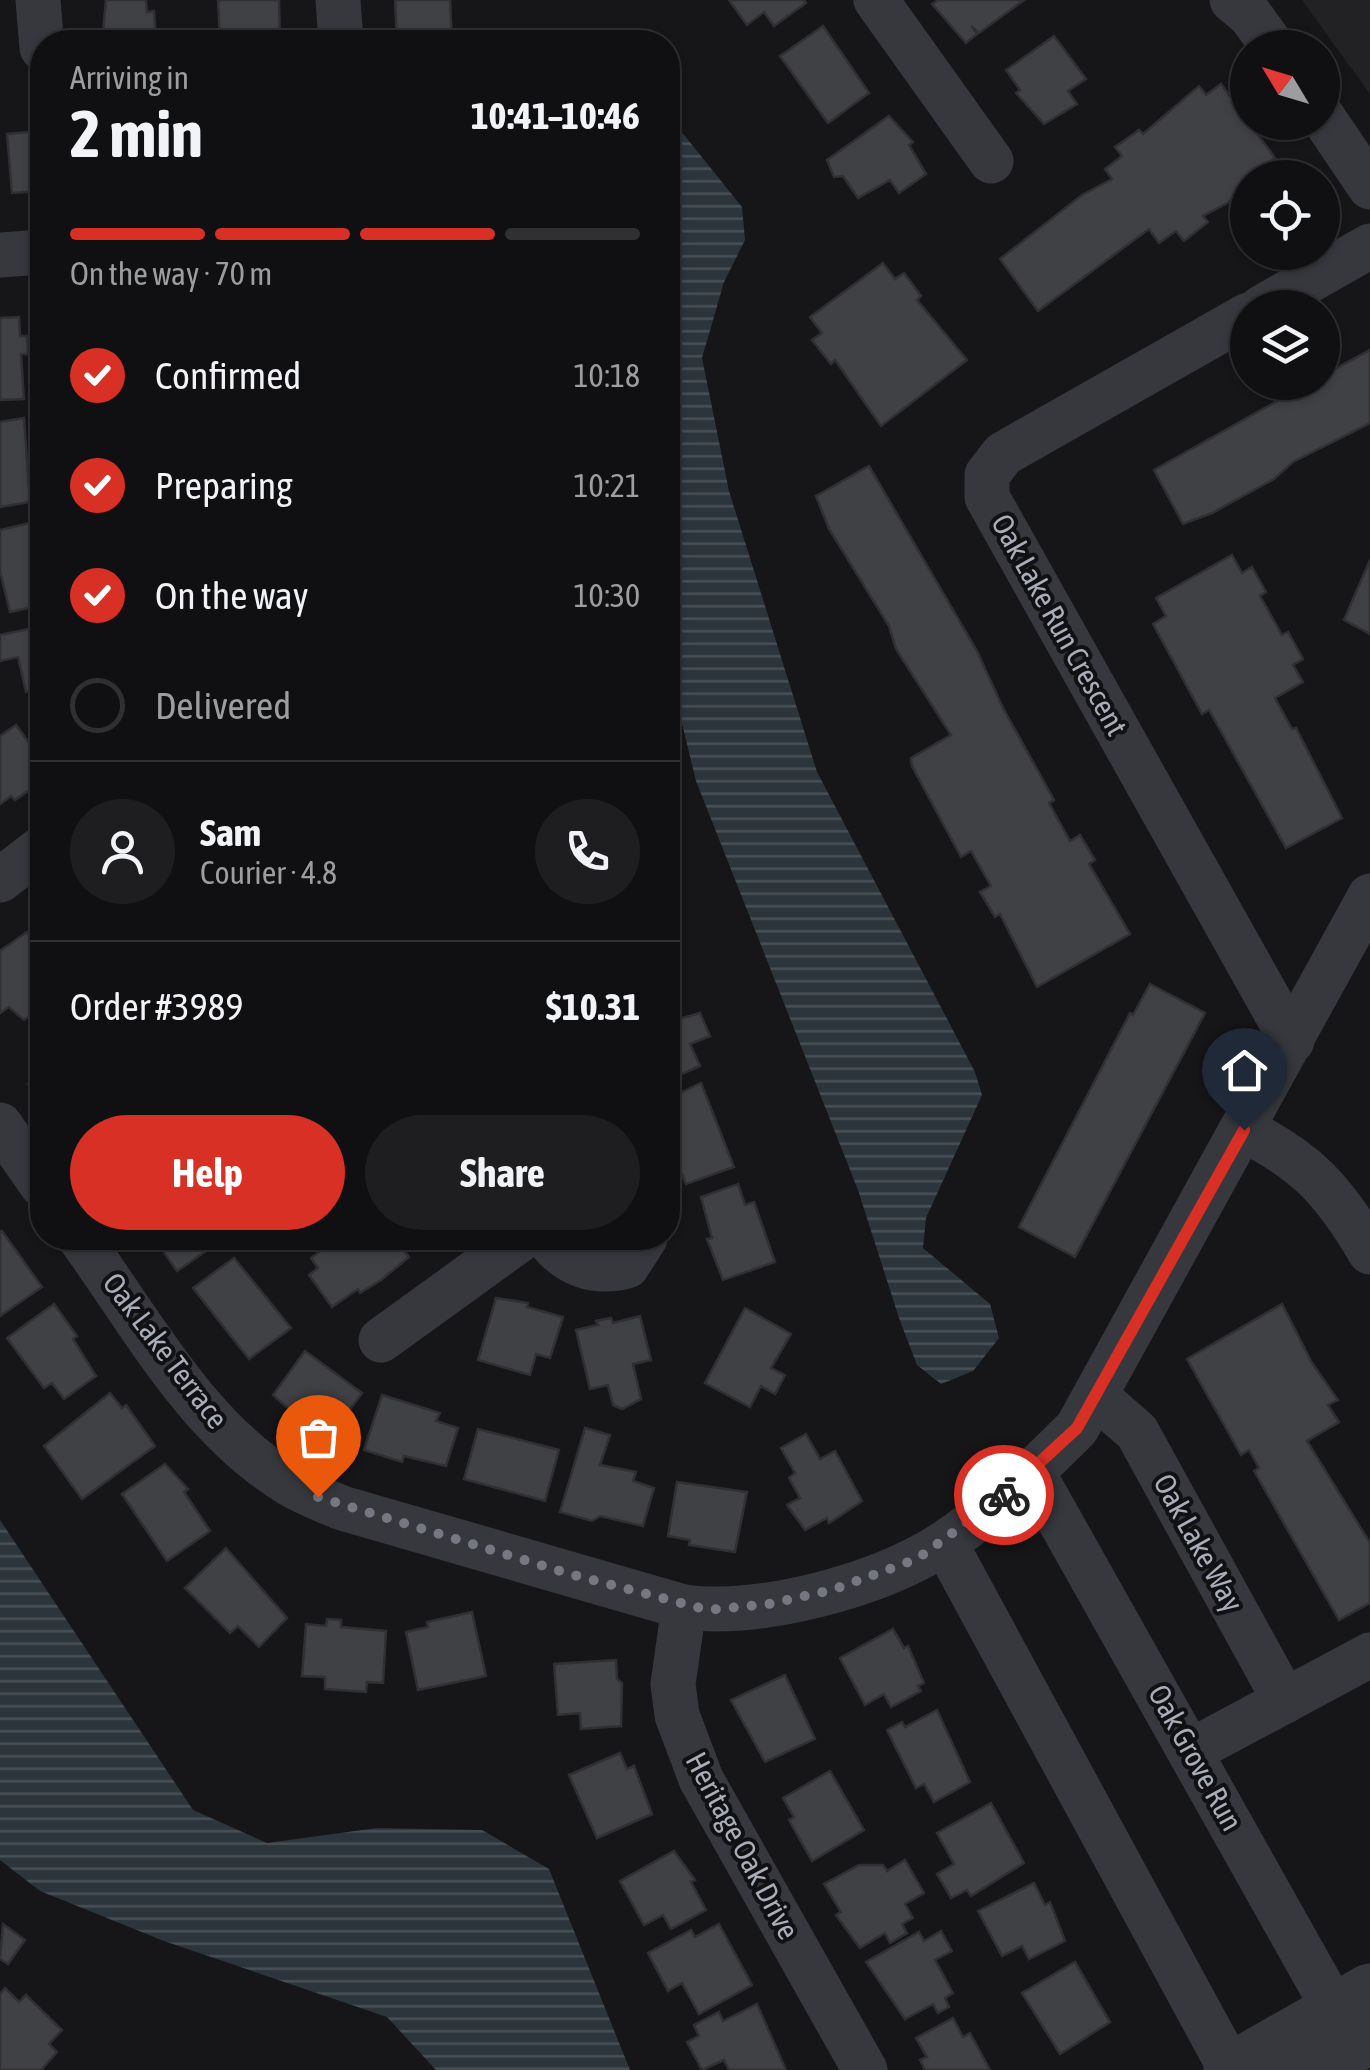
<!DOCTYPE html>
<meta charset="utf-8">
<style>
body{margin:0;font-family:"Asap Condensed",sans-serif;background:#1e1e20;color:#f1f3f6;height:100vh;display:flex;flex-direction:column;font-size:38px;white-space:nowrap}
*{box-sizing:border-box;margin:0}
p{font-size:32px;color:#9c9d9f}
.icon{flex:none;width:55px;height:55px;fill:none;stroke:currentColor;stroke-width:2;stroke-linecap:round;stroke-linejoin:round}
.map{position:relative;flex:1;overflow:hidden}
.drawer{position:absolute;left:30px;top:30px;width:650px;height:1220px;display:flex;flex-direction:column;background:#101012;border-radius:40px;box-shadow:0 2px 8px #0004,0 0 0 2px #303032}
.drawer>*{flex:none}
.needle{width:65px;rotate:308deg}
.buttons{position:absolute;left:1230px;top:30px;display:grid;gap:20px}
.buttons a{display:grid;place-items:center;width:110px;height:110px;border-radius:50%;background:#101012;box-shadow:0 2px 8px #0004,0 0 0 2px #303032;font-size:50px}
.pin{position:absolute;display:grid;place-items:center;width:85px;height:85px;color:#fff;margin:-102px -42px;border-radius:50% 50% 50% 0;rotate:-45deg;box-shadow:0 0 10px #0007}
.pin .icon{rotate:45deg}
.courier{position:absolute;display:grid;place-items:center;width:100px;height:100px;margin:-50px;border:8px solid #d93025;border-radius:50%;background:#fff;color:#222;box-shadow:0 2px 12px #0007}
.head em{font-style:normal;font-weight:700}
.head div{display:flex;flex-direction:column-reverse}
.head{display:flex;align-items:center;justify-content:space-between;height:170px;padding:0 40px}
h1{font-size:65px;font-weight:700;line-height:75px}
.bar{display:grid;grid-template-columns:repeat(4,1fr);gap:15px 10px;align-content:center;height:120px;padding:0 40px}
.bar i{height:12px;border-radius:8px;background:#303032}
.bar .on{background:#d93025}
.bar p{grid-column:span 4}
.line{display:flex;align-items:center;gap:25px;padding:0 40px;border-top:2px solid #303032}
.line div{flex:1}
.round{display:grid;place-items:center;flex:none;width:105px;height:105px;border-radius:52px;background:#1e1e20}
ol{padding:0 40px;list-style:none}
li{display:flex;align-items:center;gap:30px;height:110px}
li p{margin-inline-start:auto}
li .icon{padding:10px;border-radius:50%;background:#d93025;color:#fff;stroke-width:4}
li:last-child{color:#9c9d9f}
li i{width:55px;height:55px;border:5px solid #303032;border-radius:50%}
.primary-button{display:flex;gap:20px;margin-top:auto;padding:20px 40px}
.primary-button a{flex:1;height:115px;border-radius:60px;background:#d93025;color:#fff;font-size:40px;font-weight:700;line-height:115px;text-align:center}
.primary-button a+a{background:#1e1e20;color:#f1f3f6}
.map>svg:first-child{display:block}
.built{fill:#222225}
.water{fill:url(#water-rules)}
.building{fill:#404145;stroke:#303034;stroke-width:2.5}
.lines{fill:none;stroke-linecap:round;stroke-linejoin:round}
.minor{stroke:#37383d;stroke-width:45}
.tertiary{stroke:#37383d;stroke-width:55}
.done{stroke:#757880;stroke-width:10;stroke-dasharray:0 18}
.route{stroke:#d93025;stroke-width:12}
.labels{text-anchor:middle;stroke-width:8;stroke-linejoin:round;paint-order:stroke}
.street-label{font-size:30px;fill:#a8adb8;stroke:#111113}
</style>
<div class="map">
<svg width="1370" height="2070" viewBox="0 0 1370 2070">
<defs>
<pattern id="water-rules" width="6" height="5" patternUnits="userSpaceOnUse" patternTransform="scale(2.5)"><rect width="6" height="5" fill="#2c353c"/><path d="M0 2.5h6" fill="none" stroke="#485056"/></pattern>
</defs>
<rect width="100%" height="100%" fill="#161618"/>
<polygon class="built" points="1302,0 1370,0 1370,94"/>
<g class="water">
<polygon points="668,115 742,207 745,240 724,282 702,358 729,491 817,772 975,1072 982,1095 926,1218 923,1248 990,1304 999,1338 973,1371 941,1384 917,1365 899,1318 858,1190 696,781 668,666"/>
<polygon points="0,1520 193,1810 267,1843 377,1828 482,1830 549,1869 630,2070 436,2070 387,2017 164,1941 40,1891 0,1860"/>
</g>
<g class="building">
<polygon points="106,0 146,0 147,12 154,11 156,42 102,42"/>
<polygon points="218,0 279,0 280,42 220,42"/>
<polygon points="395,0 450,0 452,42 397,42"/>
<polygon points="729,0 804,0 806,3 774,26 764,12 747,25"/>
<polygon points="938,0 1024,0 979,33 971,26 977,34 966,43 932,4"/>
<polygon points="823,26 869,93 828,123 780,56"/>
<polygon points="1054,36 1086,79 1068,91 1077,104 1044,124 1016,93 1020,90 1006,70"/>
<polygon points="1221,84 1275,158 1260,169 1266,178 1248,178 1248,192 1242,196 1238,191 1229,202 1203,216 1208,222 1184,241 1176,231 1159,243 1149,229 1038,311 1000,259 1082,195 1112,179 1105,169 1122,156 1115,147 1139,130 1143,134 1199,86 1206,95"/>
<polygon points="889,116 913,142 909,145 926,174 899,193 890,180 858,198 843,176 834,177 827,160"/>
<polygon points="42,131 42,191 12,193 7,134"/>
<polygon points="883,263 895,279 904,273 921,296 917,300 967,360 881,426 835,360 831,364 812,340 822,333 810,317"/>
<polygon points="19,317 20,336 27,336 28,354 21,354 24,399 0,400 0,318"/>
<polygon points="1370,350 1370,423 1293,462 1274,479 1212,513 1183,524 1154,470 1311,382 1322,382 1322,376"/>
<polygon points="24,418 30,502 0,507 0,422"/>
<polygon points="869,466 977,651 1003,708 1054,800 1049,803 1070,841 1080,835 1095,860 1089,864 1130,934 1037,987 1000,914 995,917 980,892 991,886 971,851 961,857 912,766 911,758 951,735 896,649 889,626 829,529 816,496"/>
<polygon points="42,520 42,605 10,612 0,571 0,530"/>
<polygon points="1232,555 1242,573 1252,567 1266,592 1260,596 1282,635 1288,632 1303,659 1293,665 1303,682 1275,698 1292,729 1296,728 1342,818 1286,848 1209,710 1202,714 1153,624 1166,616 1156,598"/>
<polygon points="1370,560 1370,634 1344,620"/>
<polygon points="42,626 42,710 39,710 35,690 26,692 18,657 0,661 0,635"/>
<polygon points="16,725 42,761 42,781 15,800 11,796 0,804 0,736"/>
<polygon points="27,932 42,954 42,984 34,991 40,1009 24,1020 9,1007 0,1013 0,951"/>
<polygon points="1150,984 1205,1013 1075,1257 1019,1227 1130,1013 1133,1015"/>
<polygon points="700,1013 710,1036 690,1044 700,1066 668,1080 668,1022"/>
<polygon points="42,1073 42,1104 28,1084"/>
<polygon points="701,1083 734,1167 686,1184 668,1142 668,1099"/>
<polygon points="738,1184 745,1205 754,1202 775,1262 723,1280 707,1239 712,1238 701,1197"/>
<polygon points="2,1231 42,1287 0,1316 0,1232"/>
<polygon points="154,1238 225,1238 177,1271"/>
<polygon points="332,1238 395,1238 409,1257 381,1280 360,1293 358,1289 332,1307 309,1275 318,1268 311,1258 330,1244 333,1248 337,1245"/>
<polygon points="234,1258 291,1328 249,1359 193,1288"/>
<polygon points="496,1298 528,1303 527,1307 563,1317 550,1358 536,1354 530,1375 478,1360"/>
<polygon points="54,1304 77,1336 73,1339 96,1376 64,1399 52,1383 44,1388 7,1338"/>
<polygon points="1282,1304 1312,1363 1338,1400 1328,1405 1339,1422 1307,1441 1370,1543 1370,1603 1339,1620 1254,1471 1259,1468 1249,1450 1241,1455 1187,1359"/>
<polygon points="745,1308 791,1334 771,1368 785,1375 775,1394 761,1386 750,1407 705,1383"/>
<polygon points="640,1316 651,1360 633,1364 641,1399 622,1409 613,1405 608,1385 590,1389 576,1330 598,1325 596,1321 611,1318 613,1323"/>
<polygon points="305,1351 362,1393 326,1442 273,1395"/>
<polygon points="110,1393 122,1408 126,1405 155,1446 82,1499 44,1446"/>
<polygon points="382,1395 440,1413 436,1421 458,1428 446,1466 404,1456 402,1462 364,1450"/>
<polygon points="585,1428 610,1435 600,1465 636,1472 633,1481 654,1488 643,1526 600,1516 592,1521 560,1512"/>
<polygon points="478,1429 559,1450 545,1501 464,1479"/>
<polygon points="806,1434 820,1459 835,1451 862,1501 829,1523 827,1518 805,1530 787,1505 800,1498 789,1478 795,1473 781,1448"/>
<polygon points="165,1464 188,1489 184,1492 210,1531 167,1561 122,1494"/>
<polygon points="677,1482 747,1492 735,1552 689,1545 690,1540 668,1536"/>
<polygon points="226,1548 287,1618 259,1647 238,1626 230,1633 185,1588"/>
<polygon points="472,1612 486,1676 418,1690 406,1632 428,1627 427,1622"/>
<polygon points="327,1619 341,1620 341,1627 386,1631 383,1683 367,1682 366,1692 325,1689 325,1677 302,1676 306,1624 326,1626"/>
<polygon points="893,1629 904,1648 908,1646 924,1683 918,1686 921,1691 891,1707 884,1694 865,1705 840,1658"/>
<polygon points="616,1660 617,1679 622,1683 621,1726 581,1729 580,1713 558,1715 554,1664"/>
<polygon points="785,1675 815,1739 765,1762 731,1700"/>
<polygon points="937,1710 970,1782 934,1802 924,1784 916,1788 887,1730 902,1722 905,1727"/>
<polygon points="620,1753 627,1769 634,1766 652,1814 597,1838 569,1775"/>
<polygon points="830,1771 864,1830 812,1861 789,1820 794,1817 783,1798"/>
<polygon points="991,1803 1024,1863 971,1896 967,1890 951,1898 937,1874 954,1864 937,1833"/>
<polygon points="674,1851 695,1880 691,1882 706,1910 671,1929 663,1915 644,1925 620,1881"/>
<polygon points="905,1860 924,1893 905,1904 913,1918 902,1924 907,1933 890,1943 885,1933 860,1948 836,1915 841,1912 824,1884 859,1865 883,1865 887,1871"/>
<polygon points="1034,1883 1045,1905 1050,1902 1065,1941 1029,1959 1022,1946 1002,1956 978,1911"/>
<polygon points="3,1924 25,1940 8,1964 0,1959"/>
<polygon points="719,1924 752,1985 699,2014 682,1983 668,1991 648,1953 691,1930 695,1937"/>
<polygon points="941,1931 952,1951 935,1960 953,1993 945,1998 949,2007 938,2013 933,2004 905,2019 866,1962 919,1932 924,1941"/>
<polygon points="1075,1962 1110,2022 1060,2054 1022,1993"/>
<polygon points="5,1988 19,2002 26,1995 62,2030 49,2044 57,2052 41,2070 0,2070 0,1994"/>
<polygon points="757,2004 786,2070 729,2070 724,2060 702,2070 687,2042 699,2036 694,2025 719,2012 723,2021"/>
<polygon points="953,2018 963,2037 970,2033 990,2070 925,2070 920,2060 927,2057 916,2038"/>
</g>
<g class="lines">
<g class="minor">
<polyline points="38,0 42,48"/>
<polyline points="338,0 341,42"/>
<polyline points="876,0 991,161"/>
<polyline points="1232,0 1250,15 1274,48"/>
<polyline points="1322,116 1370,187"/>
<polyline points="0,255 42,252"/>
<polyline points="1261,308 1370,246"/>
<polyline points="1248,315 1003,454 987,475 987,497 1292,1041"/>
<polyline points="0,880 42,848"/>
<polyline points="0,1125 42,1185"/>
<path d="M1244,1130C1308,1162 1334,1191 1370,1252"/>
<path d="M80,1238C141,1322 196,1426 287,1482C304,1493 324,1500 342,1508L684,1607C761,1617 877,1586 943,1544C992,1512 1036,1469 1077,1428L1370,896"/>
<path d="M547,1238C567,1264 593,1275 627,1266L645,1238"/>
<polyline points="381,1340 522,1238"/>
<polyline points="1097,1397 1137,1432 1285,1701"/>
<polyline points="1033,1473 1351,2039"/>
<polyline points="945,1543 1231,2070"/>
<polyline points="684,1607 673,1684 677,1715 701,1779 865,2070"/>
<polyline points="1191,1751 1370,1655"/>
</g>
<g class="tertiary">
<polyline points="1231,2070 1370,1991"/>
<polyline points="1311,2070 1370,2036"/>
</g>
</g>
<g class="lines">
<polyline class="done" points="318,1497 570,1574 708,1610 769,1604 832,1590 917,1559 1004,1495"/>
<polyline class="route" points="1004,1495 1077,1428 1244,1130"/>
</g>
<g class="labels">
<g class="street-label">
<text transform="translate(1059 625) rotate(61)" y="10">Oak Lake Run Crescent</text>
<text transform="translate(165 1351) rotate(53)" y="10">Oak Lake Terrace</text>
<text transform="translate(1198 1543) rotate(61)" y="10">Oak Lake Way</text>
<text transform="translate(1195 1758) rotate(61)" y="10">Oak Grove Run</text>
<text transform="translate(742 1846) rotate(62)" y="10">Heritage Oak Drive</text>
</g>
</g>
</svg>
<div class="buttons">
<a><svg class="needle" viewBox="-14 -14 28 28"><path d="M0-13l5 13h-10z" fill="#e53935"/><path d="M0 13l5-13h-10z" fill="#9c9d9f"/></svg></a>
<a><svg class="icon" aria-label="locate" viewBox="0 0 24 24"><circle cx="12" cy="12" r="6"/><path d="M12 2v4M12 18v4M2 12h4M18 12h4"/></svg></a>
<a><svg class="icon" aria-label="layers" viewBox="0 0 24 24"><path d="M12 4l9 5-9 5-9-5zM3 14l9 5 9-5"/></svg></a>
</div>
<div class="pin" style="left:318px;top:1497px;background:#ea580c"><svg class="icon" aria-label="bag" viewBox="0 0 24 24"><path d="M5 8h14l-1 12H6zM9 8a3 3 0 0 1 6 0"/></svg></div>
<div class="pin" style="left:1244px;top:1130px;background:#1f2937"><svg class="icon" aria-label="home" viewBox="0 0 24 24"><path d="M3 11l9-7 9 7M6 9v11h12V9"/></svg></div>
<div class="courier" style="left:1004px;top:1495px"><svg class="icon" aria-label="bike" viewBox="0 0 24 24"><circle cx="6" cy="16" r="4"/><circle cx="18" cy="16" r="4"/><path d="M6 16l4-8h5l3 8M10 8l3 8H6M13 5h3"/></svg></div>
<section class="drawer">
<div class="head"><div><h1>2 min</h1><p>Arriving in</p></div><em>10:41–10:46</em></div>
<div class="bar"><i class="on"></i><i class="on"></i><i class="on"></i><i></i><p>On the way · 70 m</p></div>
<ol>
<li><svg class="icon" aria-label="check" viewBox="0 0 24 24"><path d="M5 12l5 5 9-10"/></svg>Confirmed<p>10:18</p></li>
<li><svg class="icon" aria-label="check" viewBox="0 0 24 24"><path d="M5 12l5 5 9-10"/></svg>Preparing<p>10:21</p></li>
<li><svg class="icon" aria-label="check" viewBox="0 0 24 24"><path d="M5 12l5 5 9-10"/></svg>On the way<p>10:30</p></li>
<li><i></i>Delivered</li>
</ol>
<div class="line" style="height:180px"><a class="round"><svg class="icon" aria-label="person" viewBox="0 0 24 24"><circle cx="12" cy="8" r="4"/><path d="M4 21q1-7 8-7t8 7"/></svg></a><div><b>Sam</b><p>Courier · 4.8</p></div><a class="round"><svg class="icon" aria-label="phone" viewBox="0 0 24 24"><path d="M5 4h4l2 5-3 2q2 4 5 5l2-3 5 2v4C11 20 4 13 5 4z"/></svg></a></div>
<div class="line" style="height:130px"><div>Order #3989</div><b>$10.31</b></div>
<div class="primary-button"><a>Help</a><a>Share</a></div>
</section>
</div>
